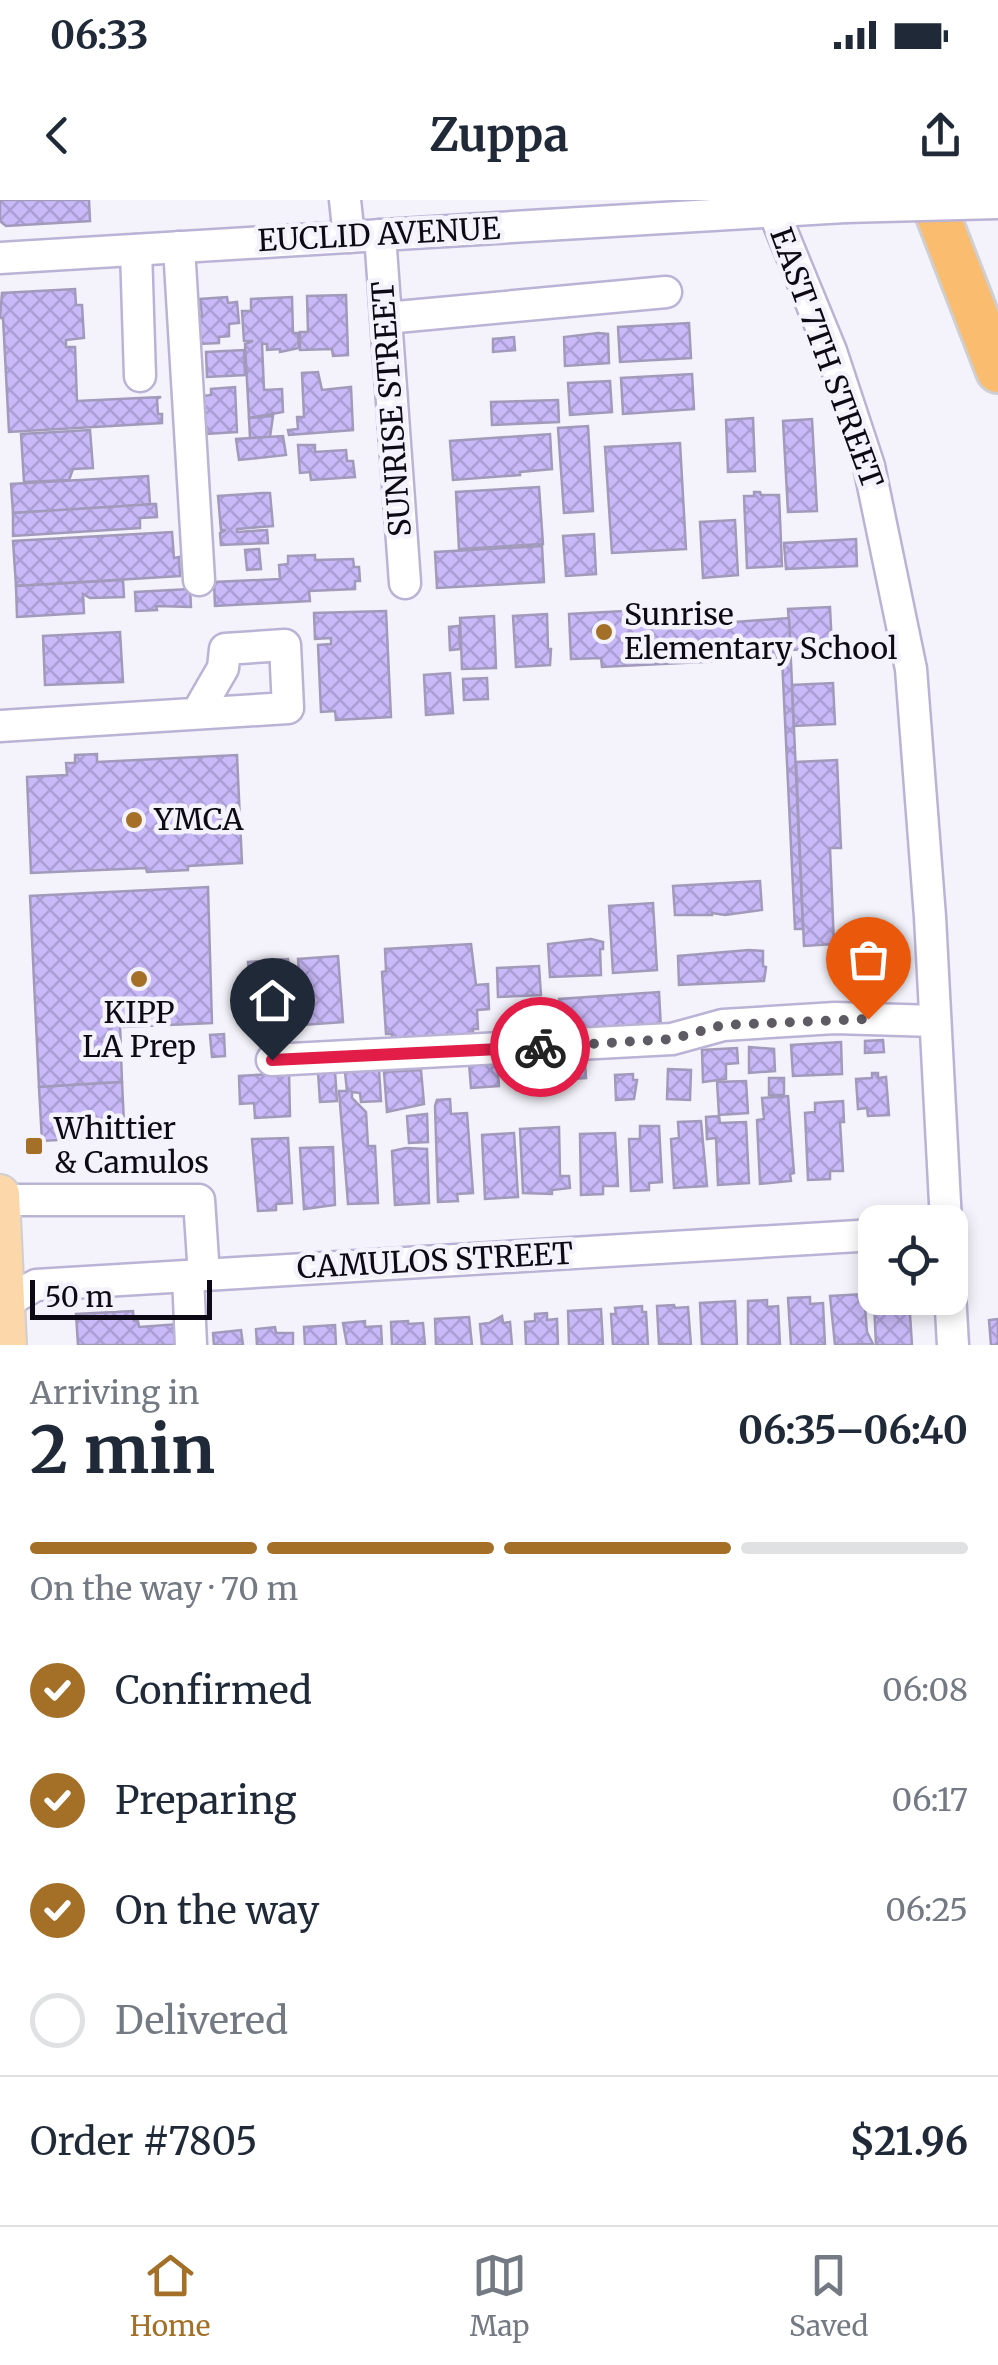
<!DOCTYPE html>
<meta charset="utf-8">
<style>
body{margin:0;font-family:Merriweather,serif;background:#f2f2f3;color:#1f2937;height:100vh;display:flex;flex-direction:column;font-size:38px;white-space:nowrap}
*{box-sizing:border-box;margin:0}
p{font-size:32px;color:#747a83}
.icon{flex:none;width:55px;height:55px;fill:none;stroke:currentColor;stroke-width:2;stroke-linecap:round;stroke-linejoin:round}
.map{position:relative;height:1145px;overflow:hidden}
.sheet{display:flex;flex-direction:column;background:#fff;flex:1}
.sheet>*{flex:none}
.tools{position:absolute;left:858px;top:1005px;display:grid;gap:20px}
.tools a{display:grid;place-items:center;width:110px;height:110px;border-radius:20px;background:#fff;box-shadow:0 5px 15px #0003;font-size:50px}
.scale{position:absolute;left:30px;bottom:25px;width:182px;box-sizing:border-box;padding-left:10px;border:5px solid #0d0a15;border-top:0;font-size:28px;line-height:35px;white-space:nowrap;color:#0d0a15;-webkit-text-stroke:8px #f4f2fa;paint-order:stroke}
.pin{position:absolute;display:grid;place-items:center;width:85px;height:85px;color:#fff;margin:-102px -42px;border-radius:50% 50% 50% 0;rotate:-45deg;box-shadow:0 0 10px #0007}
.pin .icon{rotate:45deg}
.courier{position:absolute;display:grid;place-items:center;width:100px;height:100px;margin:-50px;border:8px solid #e11d48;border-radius:50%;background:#fff;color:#222;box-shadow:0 2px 12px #0007}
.headline em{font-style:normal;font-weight:700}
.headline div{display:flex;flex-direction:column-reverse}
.headline{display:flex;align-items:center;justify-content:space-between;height:170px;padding:0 30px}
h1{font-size:65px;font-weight:700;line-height:75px}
.bar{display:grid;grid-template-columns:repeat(4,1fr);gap:15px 10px;align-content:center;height:120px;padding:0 30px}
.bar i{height:12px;border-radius:8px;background:#e0e1e3}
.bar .current{background:#a47028}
.bar p{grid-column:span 4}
.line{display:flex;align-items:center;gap:25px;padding:0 30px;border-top:2px solid #e0e1e3}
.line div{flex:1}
ol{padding:0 30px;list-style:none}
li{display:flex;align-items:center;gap:30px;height:110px}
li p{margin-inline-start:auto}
li .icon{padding:10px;border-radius:50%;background:#a47028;color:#fff;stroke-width:4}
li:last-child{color:#747a83}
li i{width:55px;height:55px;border:5px solid #e0e1e3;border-radius:50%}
.status{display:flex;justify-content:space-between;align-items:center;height:70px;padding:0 50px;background:#fff;direction:ltr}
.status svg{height:28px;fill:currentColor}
header{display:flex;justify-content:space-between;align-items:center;height:130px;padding:0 30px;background:#fff;font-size:45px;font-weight:700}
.tabs{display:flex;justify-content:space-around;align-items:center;height:140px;border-top:2px solid #e0e1e3;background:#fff;font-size:28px;color:#747a83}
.tabs a{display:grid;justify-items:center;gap:5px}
.tabs .current{color:#a47028}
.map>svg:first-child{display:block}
.building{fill:url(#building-cross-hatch);stroke:#a29abb;stroke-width:2.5}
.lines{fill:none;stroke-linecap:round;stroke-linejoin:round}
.minor-casing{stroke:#bbb3d5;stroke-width:35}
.major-casing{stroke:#cfced0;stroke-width:42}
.highway-casing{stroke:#cfced0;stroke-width:48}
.minor{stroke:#fff;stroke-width:30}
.major{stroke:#fcd7a9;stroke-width:38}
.highway{stroke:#fabd6f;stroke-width:42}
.minor-bridge-casing{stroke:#bbb3d5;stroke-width:35;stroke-linecap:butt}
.minor-bridge{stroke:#fff;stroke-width:30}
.done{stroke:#5e5b65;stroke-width:10;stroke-dasharray:0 18}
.route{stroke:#e11d48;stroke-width:12}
.poi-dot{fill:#a47028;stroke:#f4f2fa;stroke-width:4}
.labels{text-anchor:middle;stroke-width:9;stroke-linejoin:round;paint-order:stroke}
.street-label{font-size:30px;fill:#0d0a15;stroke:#f4f2fa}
.poi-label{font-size:30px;fill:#0d0a15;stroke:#f4f2fa;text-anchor:start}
</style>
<div class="status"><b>06:33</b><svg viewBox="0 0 49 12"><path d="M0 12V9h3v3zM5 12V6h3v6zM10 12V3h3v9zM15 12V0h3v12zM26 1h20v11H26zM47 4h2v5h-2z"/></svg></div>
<header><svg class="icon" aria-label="back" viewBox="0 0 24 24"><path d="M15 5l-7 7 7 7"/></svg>Zuppa<svg class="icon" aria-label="share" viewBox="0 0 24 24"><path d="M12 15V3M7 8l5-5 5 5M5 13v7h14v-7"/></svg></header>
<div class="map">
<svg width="998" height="1145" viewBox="0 0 998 1145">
<defs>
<pattern id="building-cross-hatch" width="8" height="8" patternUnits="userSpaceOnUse" patternTransform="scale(2.5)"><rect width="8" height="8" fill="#c9b9f8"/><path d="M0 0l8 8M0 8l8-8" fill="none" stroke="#ab9ed4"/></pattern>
</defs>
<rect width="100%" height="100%" fill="#f4f2fa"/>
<g class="building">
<polygon points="0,0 89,0 90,21 6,26 0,21"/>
<polygon points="75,89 76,105 82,105 84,138 66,140 66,147 75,147 77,201 161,197 157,199 158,214 162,214 162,223 9,232 3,118 0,118 2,93"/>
<polygon points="346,95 348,155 333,156 332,149 300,150 300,132 308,132 307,96"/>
<polygon points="227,97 228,103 237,102 239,123 229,124 229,136 219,137 219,143 198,144 197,116 202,116 200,99"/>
<polygon points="292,97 293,133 298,133 299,148 280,152 280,149 267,150 267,144 262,144 264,190 282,189 283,212 249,218 245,144 253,141 244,141 242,111 251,111 251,99"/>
<polygon points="689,123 691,158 620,162 618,127"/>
<polygon points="598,133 608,134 609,163 565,166 564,137"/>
<polygon points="514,137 515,150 493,152 493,139"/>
<polygon points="244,150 245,175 207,177 206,152"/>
<polygon points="318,172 322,190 351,187 353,230 289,235 288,230 298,229 297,217 304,217 302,173"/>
<polygon points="692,174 694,209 623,214 621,178"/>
<polygon points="610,181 612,212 570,215 568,183"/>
<polygon points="235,187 237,232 206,234 203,196 211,195 211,189"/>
<polygon points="558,200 559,222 492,225 491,202"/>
<polygon points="273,216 270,237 250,238 249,218"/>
<polygon points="753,218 755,271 728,272 726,220"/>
<polygon points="812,219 817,311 788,312 783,221"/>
<polygon points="588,226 593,311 564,313 558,228"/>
<polygon points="90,230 93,268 73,269 69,280 24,282 21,234"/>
<polygon points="550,234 552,269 520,272 520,275 453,280 450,241"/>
<polygon points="283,236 286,255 239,260 236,239"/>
<polygon points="680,243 686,349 612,353 605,247"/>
<polygon points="298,245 315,245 315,252 346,250 347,261 353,261 355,277 311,280 310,272 300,273"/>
<polygon points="148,276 150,304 156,304 13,313 11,284"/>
<polygon points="539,287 543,344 459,349 456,292"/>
<polygon points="754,292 760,292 761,295 779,295 782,366 747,368 744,296 754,296"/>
<polygon points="263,293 270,293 273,326 237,329 237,332 267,330 268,343 221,345 220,333 226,330 221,330 218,296"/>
<polygon points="156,304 157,317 140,318 140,328 13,336 13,313"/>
<polygon points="735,320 738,375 703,378 700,322"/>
<polygon points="172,332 174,358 179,357 180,376 16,386 13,341"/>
<polygon points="594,334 596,374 566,376 563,336"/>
<polygon points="856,339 857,366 786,369 784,343"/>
<polygon points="542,346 544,382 437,388 435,352"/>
<polygon points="259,349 261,369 247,370 245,350"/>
<polygon points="315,355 315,360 353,359 354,367 359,367 360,381 355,381 355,389 309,391 310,401 215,406 214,382 280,379 279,365 288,364 288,356"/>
<polygon points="123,380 124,397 90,398 83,394 84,413 17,417 16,386"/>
<polygon points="190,389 191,407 156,406 157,410 136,411 135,392"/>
<polygon points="830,407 832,448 791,450 788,409"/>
<polygon points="681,408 682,426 789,418 803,729 795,729 782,458 602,467 601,458 571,459 569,414"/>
<polygon points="386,411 391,517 336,520 335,511 321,512 318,445 331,444 331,438 315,439 314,413"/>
<polygon points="547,414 548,449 551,449 550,465 516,467 513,416"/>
<polygon points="494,416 496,468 462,469 460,418"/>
<polygon points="459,426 460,449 450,450 449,427"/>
<polygon points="120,432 123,482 45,485 43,436"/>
<polygon points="450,473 453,513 426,515 424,475"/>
<polygon points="487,478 488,499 464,500 463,479"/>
<polygon points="833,483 835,524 794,526 792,485"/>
<polygon points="97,554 97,562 237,555 242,663 188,666 188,670 147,672 146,668 31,673 27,577 67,575 66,563 75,563 75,555"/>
<polygon points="837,560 841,648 830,648 834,744 804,746 796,562"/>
<polygon points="760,681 762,710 725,715 712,713 712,715 675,715 673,686"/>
<polygon points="208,687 212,823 124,827 124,823 120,823 122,882 39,887 30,696"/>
<polygon points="653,703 657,770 613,773 609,706"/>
<polygon points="591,739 603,742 603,749 600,749 601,775 550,777 548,744"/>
<polygon points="471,744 476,785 488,784 489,809 477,810 478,829 473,829 473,837 392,842 392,834 386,834 382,772 386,771 385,749"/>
<polygon points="749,750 763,751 763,766 766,767 764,781 679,785 678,756"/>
<polygon points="338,756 343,822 303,825 298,759"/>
<polygon points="288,759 293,825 253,829 248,762"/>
<polygon points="539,766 541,795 498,797 497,768"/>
<polygon points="659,792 661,829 561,835 559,799"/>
<polygon points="539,816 540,836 516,838 516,818"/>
<polygon points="224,834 225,856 212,857 210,835"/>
<polygon points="883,840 884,852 865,853 865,841"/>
<polygon points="841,842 842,874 793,876 791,845"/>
<polygon points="749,847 774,849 775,871 749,873"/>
<polygon points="737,848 738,863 726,864 726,879 703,882 702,850"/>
<polygon points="497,862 499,886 471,888 469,863"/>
<polygon points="585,862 586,878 572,879 571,863"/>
<polygon points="536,865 560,865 561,888 537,888"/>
<polygon points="379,869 381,901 361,902 360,893 352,892 352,898 366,912 368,946 375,946 378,1003 348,1004 339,891 347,891 345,872"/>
<polygon points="668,869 691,870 690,900 667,899"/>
<polygon points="421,870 424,904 387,912 384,872"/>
<polygon points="335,871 337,901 320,902 318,872"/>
<polygon points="289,873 290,916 255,918 254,903 240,904 239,876"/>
<polygon points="872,873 878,873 878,878 886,877 889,915 868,916 867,908 858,909 856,879 872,878"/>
<polygon points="633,874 633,880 637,880 634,899 616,900 615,875"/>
<rect x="769" y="878" width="15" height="17"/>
<polygon points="746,881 748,913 719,915 717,882"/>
<polygon points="122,882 124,923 128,928 125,928 125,936 42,941 39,887"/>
<polygon points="788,896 794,973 790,974 791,981 760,984 757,920 764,919 762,898"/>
<polygon points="450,899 451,914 467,913 473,993 457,994 458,1001 438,1002 435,906 437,900"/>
<polygon points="843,901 844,922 840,922 843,971 830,971 830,979 808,980 805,913 815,912 815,903"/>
<polygon points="427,914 428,942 409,943 407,916"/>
<polygon points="719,916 720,923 746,922 749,983 718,985 716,938 707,939 706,917"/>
<polygon points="701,921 707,986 674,988 671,939 679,938 678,922"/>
<polygon points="640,926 659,926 662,982 649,983 649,990 631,991 629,939 640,939"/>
<polygon points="559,927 560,976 569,976 570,988 552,990 552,994 523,993 520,929"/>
<polygon points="514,933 518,997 485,999 482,935"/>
<polygon points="615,933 618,986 603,986 603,994 581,995 580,934"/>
<polygon points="288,938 292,1003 276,1004 276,1010 258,1011 252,939"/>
<polygon points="333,947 335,1005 304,1009 300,948"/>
<polygon points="406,948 427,949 429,1003 395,1005 392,951"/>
<polygon points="875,1093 875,1098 909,1099 912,1145 876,1145 874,1101"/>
<polygon points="864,1094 867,1132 873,1144 835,1145 830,1096"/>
<polygon points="810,1097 810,1104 823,1103 825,1145 791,1145 788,1098"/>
<polygon points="767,1100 767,1107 778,1106 780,1145 748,1145 748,1101"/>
<polygon points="735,1101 737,1145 702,1145 700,1103"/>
<polygon points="674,1105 675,1108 688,1107 691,1145 659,1144 657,1106"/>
<polygon points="642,1106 642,1112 646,1112 648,1145 613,1145 611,1114 616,1114 615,1108"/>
<polygon points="601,1109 603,1145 569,1145 568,1111"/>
<polygon points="133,1111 134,1121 138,1121 139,1127 179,1124 180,1145 78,1145 76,1114"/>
<polygon points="547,1113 547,1120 557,1119 558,1145 526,1145 525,1122 535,1121 535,1114"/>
<polygon points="502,1116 503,1123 510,1122 512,1145 482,1145 480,1124 489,1123"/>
<polygon points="469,1117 472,1145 436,1145 435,1119"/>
<polygon points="998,1119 998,1145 991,1145 989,1120"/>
<polygon points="365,1121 365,1127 381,1126 382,1145 347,1145 343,1123"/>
<polygon points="408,1121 408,1124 423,1123 425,1145 392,1145 391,1122"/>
<polygon points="335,1125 336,1145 305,1145 304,1127"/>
<polygon points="275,1127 276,1133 293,1133 293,1145 257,1145 256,1129"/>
<polygon points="241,1130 243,1145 214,1145 213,1133"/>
</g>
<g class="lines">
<defs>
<g id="minor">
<polyline points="345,0 349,37"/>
<polyline points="773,10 831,151 869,266 911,469 930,717 946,1022"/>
<polyline points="380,35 405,383"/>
<polyline points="179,47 199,380"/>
<polyline points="136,50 140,176"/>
<polyline points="0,58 845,7"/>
<polyline points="386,118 666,92"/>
<polyline points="0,526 288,508 285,445 225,449 223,468 197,513"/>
<polyline points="272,860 672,839 723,825 835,818 935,821"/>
<polyline points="0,1000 199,1000 204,1075"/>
<polyline points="188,1076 191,1145"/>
<polyline points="950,1093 953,1145"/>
<polyline points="0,1106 36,1085 875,1035"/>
</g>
<polyline id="major" points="0,994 7,1145"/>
<polyline id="highway" points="932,0 998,171"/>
</defs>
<use href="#minor" class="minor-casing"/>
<use href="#major" class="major-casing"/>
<use href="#highway" class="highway-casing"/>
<use href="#minor" class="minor"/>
<use href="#major" class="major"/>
<use href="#highway" class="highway"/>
<defs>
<polyline id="minor-bridge" points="845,7 998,3"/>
</defs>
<use href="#minor-bridge" class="minor-bridge-casing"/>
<use href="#minor-bridge" class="minor-bridge"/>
</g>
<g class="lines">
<polyline class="done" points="540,847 672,839 723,825 868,819"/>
<polyline class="route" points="272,860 540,847"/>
</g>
<g class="poi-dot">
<circle cx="604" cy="432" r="10"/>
<circle cx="134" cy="620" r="10"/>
<circle cx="139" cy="779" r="10"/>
<rect x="24" y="936" width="20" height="20" rx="5"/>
</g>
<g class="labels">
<g class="street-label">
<text transform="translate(379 35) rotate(-3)" y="10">EUCLID AVENUE</text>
<text transform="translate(826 158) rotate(70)" y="10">EAST 7TH STREET</text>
<text transform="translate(392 209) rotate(-94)" y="10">SUNRISE STREET</text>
<text transform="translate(435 1061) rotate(-3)" y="10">CAMULOS STREET</text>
</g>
<g class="poi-label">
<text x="624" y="425">Sunrise<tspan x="624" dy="34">Elementary School</tspan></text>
<text x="154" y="630">YMCA</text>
<text x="139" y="823" text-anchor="middle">KIPP<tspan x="139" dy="34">LA Prep</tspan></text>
<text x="54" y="939">Whittier<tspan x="54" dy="34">&amp; Camulos</tspan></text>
</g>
</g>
</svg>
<div class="tools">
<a><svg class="icon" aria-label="locate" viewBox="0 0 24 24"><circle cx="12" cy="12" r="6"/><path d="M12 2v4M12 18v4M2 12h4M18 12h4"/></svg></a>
</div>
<div class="scale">50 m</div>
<div class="pin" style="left:868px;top:819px;background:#ea580c"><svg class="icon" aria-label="bag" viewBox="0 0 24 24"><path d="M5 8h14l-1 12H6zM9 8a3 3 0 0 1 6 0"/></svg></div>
<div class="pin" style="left:272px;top:860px;background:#1f2937"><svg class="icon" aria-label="home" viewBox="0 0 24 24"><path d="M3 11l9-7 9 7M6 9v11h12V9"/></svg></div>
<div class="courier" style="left:540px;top:847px"><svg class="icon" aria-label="bike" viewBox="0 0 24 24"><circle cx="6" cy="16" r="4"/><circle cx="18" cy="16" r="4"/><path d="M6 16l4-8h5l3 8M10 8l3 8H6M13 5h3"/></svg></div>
</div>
<section class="sheet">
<div class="headline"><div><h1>2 min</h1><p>Arriving in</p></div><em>06:35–06:40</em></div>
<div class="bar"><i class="current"></i><i class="current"></i><i class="current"></i><i></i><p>On the way · 70 m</p></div>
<ol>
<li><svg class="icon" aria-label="check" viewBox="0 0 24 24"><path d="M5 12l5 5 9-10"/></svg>Confirmed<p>06:08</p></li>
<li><svg class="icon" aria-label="check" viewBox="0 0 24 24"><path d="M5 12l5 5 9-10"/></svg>Preparing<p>06:17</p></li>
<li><svg class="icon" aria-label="check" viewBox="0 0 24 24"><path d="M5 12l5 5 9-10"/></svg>On the way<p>06:25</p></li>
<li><i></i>Delivered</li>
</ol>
<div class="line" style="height:130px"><div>Order #7805</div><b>$21.96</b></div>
</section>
<nav class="tabs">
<a class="current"><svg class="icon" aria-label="home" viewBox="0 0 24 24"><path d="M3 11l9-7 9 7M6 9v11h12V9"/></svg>Home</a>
<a><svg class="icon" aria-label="map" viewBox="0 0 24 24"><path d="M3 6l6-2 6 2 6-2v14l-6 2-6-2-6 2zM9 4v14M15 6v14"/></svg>Map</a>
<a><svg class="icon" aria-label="saved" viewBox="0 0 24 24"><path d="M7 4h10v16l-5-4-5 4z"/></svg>Saved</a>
</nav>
